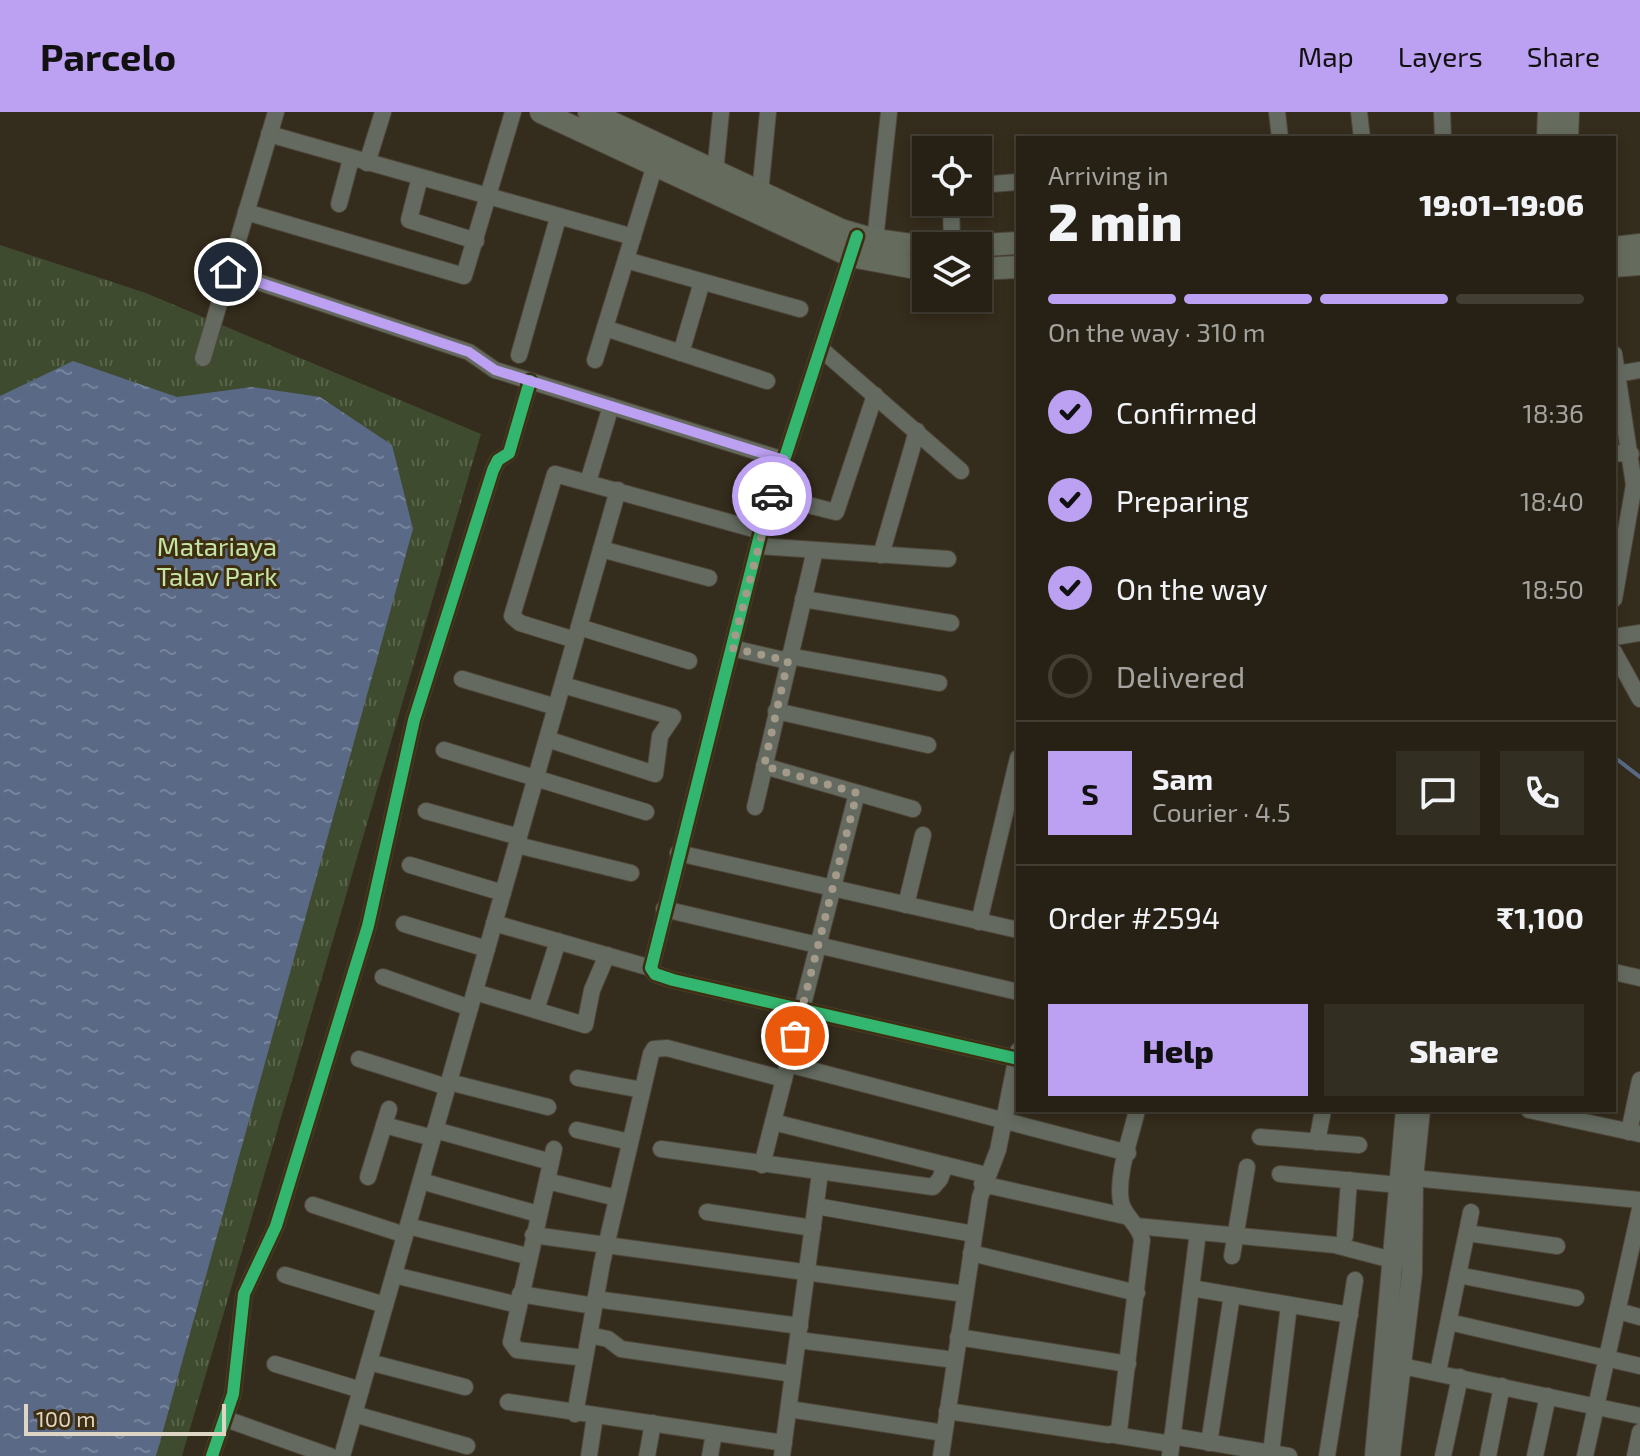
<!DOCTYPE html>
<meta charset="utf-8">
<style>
body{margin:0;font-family:"Exo 2",sans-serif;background:#332e22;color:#f1f3f6;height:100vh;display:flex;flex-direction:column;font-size:30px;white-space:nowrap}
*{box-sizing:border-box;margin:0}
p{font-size:26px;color:#a4a3a0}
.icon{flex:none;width:44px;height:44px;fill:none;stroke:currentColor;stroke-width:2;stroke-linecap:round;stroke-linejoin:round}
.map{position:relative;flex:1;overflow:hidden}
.drawer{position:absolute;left:1016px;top:24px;width:600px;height:976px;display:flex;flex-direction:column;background:#272115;border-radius:0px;box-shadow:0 4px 12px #0003,0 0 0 2px #433e34}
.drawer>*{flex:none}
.fabs{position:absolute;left:912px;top:24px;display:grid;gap:16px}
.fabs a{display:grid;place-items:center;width:80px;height:80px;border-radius:0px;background:#272115;box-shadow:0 4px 12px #0003,0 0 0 2px #433e34;font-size:40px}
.scale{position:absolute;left:24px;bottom:20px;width:202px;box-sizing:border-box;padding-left:8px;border:4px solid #dfd5c5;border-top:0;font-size:22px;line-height:28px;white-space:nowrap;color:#dfd5c5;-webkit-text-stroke:6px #3f2f12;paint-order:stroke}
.pin{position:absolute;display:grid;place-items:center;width:68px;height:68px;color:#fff;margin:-34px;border:4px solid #fff;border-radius:50%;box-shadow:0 2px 8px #0007}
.courier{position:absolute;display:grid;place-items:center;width:80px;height:80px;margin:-40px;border:6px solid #bca0f2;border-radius:50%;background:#fff;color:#222;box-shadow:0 2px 10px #0007}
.summary em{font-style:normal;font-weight:800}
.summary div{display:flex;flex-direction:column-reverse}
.summary{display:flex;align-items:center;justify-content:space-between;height:136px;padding:0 32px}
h1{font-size:52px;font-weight:800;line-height:60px}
.bar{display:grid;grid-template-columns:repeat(4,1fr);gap:12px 8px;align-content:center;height:96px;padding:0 32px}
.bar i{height:10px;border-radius:6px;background:#433e34}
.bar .active{background:#bca0f2}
.bar p{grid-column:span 4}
.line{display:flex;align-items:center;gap:20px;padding:0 32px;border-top:2px solid #433e34}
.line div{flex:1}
.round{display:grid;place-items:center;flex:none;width:84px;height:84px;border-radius:0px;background:#332e22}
ol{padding:0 32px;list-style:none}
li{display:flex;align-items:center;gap:24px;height:88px}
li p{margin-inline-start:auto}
li .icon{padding:8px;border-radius:50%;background:#bca0f2;color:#111;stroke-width:4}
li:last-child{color:#a4a3a0}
li i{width:44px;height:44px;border:4px solid #433e34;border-radius:50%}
.button{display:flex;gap:16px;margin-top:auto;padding:16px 32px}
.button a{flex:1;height:92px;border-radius:0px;background:#bca0f2;color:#111;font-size:32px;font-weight:800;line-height:92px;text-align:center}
.button a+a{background:#332e22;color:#f1f3f6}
header{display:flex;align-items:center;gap:48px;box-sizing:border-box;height:112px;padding:0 40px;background:#bca0f2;color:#111}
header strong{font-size:38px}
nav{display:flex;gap:44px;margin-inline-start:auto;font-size:28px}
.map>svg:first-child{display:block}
.park{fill:url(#park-tufts)}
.water{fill:url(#water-ripples)}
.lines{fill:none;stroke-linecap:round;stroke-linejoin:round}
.stream{stroke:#596986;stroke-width:4}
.minor-casing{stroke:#4e463a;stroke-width:18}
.tertiary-casing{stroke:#4e463a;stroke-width:22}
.secondary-casing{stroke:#4e463a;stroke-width:24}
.minor{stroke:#646a5f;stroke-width:16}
.tertiary{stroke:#646a5f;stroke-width:20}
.secondary{stroke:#656c5d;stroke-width:22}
.cycleway-casing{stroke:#3f2f12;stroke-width:17}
.cycleway{stroke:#33b770;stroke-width:12}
.done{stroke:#a39a8a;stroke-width:8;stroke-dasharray:0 14.4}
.route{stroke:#bca0f2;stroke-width:10}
.labels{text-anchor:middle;stroke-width:6;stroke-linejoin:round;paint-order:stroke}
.park-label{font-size:26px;fill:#c4e4a6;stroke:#3f2f12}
</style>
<header>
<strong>Parcelo</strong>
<nav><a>Map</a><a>Layers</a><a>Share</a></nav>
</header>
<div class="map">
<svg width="1640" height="1344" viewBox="0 0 1640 1344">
<defs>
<pattern id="park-tufts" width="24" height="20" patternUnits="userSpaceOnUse" patternTransform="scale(2)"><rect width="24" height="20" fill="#3e4b2e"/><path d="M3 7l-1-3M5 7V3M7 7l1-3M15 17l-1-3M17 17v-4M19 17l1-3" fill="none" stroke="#59644b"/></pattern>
<pattern id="water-ripples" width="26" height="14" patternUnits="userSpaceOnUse" patternTransform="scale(2)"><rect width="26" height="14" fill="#596986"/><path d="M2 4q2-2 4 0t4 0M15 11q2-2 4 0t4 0" fill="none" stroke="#78849b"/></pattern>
</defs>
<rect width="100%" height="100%" fill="#342c1c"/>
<polygon class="park" points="0,133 146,181 481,322 182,1344 0,1344"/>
<polygon class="water" points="73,249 177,285 252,275 320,285 392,333 413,417 156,1344 0,1344 0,284"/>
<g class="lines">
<polyline class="stream" points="1614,645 1640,665"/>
<defs>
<g id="minor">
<polyline points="1277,0 1280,26"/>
<polyline points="1359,0 1362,26"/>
<polyline points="1442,0 1443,26"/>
<polyline points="269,22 633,125"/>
<polyline points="367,51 383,0"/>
<polyline points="715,61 721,0"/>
<polyline points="420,65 409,108 476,129"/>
<polyline points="978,73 1018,70"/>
<polyline points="760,81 768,0"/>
<polyline points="951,90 952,134"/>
<polyline points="339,92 351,47"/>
<polyline points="246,100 464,164 513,0"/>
<polyline points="875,128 889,0"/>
<polyline points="854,133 761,419 651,856 655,862 673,868 1018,947"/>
<polyline points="626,148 800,197"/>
<polyline points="228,160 469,240 495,258 784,348"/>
<polyline points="605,216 767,269"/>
<polyline points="821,237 961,359"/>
<polyline points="681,241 702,170"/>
<polyline points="1614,242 1634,373 1614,487"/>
<polyline points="519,243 558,106"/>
<polyline points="203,246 276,0"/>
<polyline points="595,248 654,56"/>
<polyline points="1617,262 1640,258"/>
<polyline points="1614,341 1631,342"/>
<polyline points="588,370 611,294"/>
<polyline points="772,384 836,400 875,283"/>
<polyline points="757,434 948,447"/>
<polyline points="601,437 709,466"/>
<polyline points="881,443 917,319"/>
<polyline points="803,487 951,511"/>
<polyline points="579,515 689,549"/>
<polyline points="1614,525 1640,521"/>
<polyline points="575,528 520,511 512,504 555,362 761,419"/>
<polyline points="732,536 788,549"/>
<polyline points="1614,540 1640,587"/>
<polyline points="789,544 939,571"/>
<polyline points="462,567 556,595"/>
<polyline points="776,599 928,633"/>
<polyline points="547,627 655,662 660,624 673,605 563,573"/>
<polyline points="444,638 646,700"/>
<polyline points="764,654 913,697"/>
<polyline points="755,695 815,438"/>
<polyline points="426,699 519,725"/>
<polyline points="517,733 631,761"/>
<polyline points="678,741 1018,818"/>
<polyline points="410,753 503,781"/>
<polyline points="906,793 923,723"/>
<polyline points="664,797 1018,880"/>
<polyline points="979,810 1018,646"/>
<polyline points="494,811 651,856"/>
<polyline points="404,812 487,837"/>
<polyline points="1614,860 1640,866"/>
<polyline points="383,865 470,896"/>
<polyline points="475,880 585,913 592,878 607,843"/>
<polyline points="536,898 558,829"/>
<polyline points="359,947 447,975"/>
<polyline points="788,952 1128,1041"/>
<polyline points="578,966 642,978"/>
<polyline points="449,970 548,995"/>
<polyline points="1529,998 1640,1022"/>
<polyline points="773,1010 986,1063"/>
<polyline points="384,1013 433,1026"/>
<polyline points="435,1018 551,1050"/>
<polyline points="577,1018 630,1030"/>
<polyline points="1629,1020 1640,968"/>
<polyline points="1260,1025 1359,1033"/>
<polyline points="1317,1030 1323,998"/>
<polyline points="554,1037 511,1230 517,1238 585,1246"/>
<polyline points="661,1037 933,1075 940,1067 945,1053"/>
<polyline points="762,1053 857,681"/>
<polyline points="1280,1062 1410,1074"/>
<polyline points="368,1065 389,997"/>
<polyline points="1413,1066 1640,1088"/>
<polyline points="421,1069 538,1102"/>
<polyline points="547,1069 617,1086"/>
<polyline points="982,1072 1129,1105"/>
<polyline points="313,1093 405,1123"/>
<polyline points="816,1094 974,1122"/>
<polyline points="707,1100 813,1116"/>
<polyline points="408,1114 527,1144"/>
<polyline points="1136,1114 1335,1133 1392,1148"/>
<polyline points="1467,1121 1557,1134"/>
<polyline points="533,1123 965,1182"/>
<polyline points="1345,1124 1349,1068"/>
<polyline points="971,1141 1137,1181"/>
<polyline points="1232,1144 1247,1055"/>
<polyline points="285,1163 385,1193"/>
<polyline points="394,1163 518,1193"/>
<polyline points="1458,1163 1576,1186"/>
<polyline points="1191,1176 1350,1203"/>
<polyline points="520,1182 594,1194"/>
<polyline points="595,1187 800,1214"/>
<polyline points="1618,1199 1640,1205"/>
<polyline points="1449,1210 1640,1254"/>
<polyline points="589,1223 608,1227 621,1237 793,1262"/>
<polyline points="958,1225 1128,1252"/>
<polyline points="798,1228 955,1248"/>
<polyline points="369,1250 465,1275"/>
<polyline points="275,1252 361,1278"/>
<polyline points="1402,1254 1640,1304"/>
<polyline points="1438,1260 1471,1100"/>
<polyline points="508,1290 784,1331"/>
<polyline points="789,1297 944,1321"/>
<path d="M947,1299L1109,1323L1119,1319L1142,1128C1140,1113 1124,1105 1121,1090C1116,1063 1131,1025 1137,998"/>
<polyline points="354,1302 467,1334"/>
<polyline points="575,1302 602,1151 651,942 654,937 667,936 784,967"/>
<polyline points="226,1307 330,1344"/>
<polyline points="1115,1323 1171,1332"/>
<polyline points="1172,1324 1289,1344"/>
<polyline points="1209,1331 1232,1183"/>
<polyline points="1271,1341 1289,1193"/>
<polyline points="212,1344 233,1282 244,1182 276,1114 368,814 414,608 493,358 498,348 509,341 530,269"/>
<polyline points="342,1344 618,378"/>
<polyline points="589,1344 595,1304"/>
<polyline points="647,1344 653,1311"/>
<polyline points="710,1344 714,1321"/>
<polyline points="782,1344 820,1061"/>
<polyline points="941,1344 980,1085 998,1038 1018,939"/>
<polyline points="1170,1344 1198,1120"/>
<polyline points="1327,1344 1355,1168"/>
<polyline points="1443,1344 1460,1265"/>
<polyline points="1488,1344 1502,1274"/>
<polyline points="1535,1344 1548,1284"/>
<polyline points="1585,1344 1640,1097"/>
<polyline points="1635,1344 1640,1320"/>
</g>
<g id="tertiary">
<polyline points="1375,1344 1406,998"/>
<polyline points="1390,1344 1412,1161 1413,1066 1420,998"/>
</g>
<g id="secondary">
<polyline points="541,0 851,144 926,158"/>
<polyline points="589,0 841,118 875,128 926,135"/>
<polyline points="1548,26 1549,0"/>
<polyline points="1567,26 1568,0"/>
<polyline points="967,134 1018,131"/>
<polyline points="1614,136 1640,133"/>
<polyline points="1614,154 1640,152"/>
<polyline points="978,157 1018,155"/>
</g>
</defs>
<use href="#minor" class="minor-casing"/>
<use href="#tertiary" class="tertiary-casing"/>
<use href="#secondary" class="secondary-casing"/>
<use href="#minor" class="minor"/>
<use href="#tertiary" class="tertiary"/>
<use href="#secondary" class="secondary"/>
<defs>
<g id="cycleway">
<polyline points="857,124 761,419 651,856 655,862 673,868 1018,947"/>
<polyline points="212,1344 233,1282 244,1182 276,1114 368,814 414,608 493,358 498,348 509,341 530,269"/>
</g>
</defs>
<use href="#cycleway" class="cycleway-casing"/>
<use href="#cycleway" class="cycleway"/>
</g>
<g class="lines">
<polyline class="done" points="772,384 732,536 788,549 764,654 857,681 795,924"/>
<polyline class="route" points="228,160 469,240 495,258 784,348 772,384"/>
</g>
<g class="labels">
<g class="park-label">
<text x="217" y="444">Matariaya<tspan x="217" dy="30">Talav Park</tspan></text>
</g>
</g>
</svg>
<div class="fabs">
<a><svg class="icon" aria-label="locate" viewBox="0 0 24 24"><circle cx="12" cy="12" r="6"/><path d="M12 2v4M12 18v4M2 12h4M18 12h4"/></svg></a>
<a><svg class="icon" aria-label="layers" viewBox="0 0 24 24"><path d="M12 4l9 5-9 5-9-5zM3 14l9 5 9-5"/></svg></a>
</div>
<div class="scale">100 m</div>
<div class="pin" style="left:795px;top:924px;background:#ea580c"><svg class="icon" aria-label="bag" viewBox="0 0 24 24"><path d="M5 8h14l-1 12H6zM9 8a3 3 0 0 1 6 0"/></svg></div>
<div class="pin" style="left:228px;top:160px;background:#1f2937"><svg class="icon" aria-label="home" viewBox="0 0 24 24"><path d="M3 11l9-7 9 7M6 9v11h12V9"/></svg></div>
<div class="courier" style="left:772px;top:384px"><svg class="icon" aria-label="car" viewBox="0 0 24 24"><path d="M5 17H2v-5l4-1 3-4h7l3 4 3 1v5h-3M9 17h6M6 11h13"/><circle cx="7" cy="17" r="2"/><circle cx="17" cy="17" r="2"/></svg></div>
<section class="drawer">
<div class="summary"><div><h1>2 min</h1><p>Arriving in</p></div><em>19:01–19:06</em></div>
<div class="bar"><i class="active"></i><i class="active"></i><i class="active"></i><i></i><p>On the way · 310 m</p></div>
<ol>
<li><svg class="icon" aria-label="check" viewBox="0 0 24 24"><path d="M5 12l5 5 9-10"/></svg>Confirmed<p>18:36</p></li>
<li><svg class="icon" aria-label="check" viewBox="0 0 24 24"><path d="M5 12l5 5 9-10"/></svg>Preparing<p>18:40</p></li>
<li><svg class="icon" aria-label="check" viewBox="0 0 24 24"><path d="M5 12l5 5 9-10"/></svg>On the way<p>18:50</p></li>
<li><i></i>Delivered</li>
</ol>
<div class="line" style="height:144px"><b class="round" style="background:#bca0f2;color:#111">S</b><div><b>Sam</b><p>Courier · 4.5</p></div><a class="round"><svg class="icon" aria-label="chat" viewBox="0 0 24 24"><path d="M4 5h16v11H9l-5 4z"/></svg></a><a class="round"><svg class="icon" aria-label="phone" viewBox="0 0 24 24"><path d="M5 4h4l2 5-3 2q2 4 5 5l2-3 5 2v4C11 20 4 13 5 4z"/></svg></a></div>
<div class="line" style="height:104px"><div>Order #2594</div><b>₹1,100</b></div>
<div class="button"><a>Help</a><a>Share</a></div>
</section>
</div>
